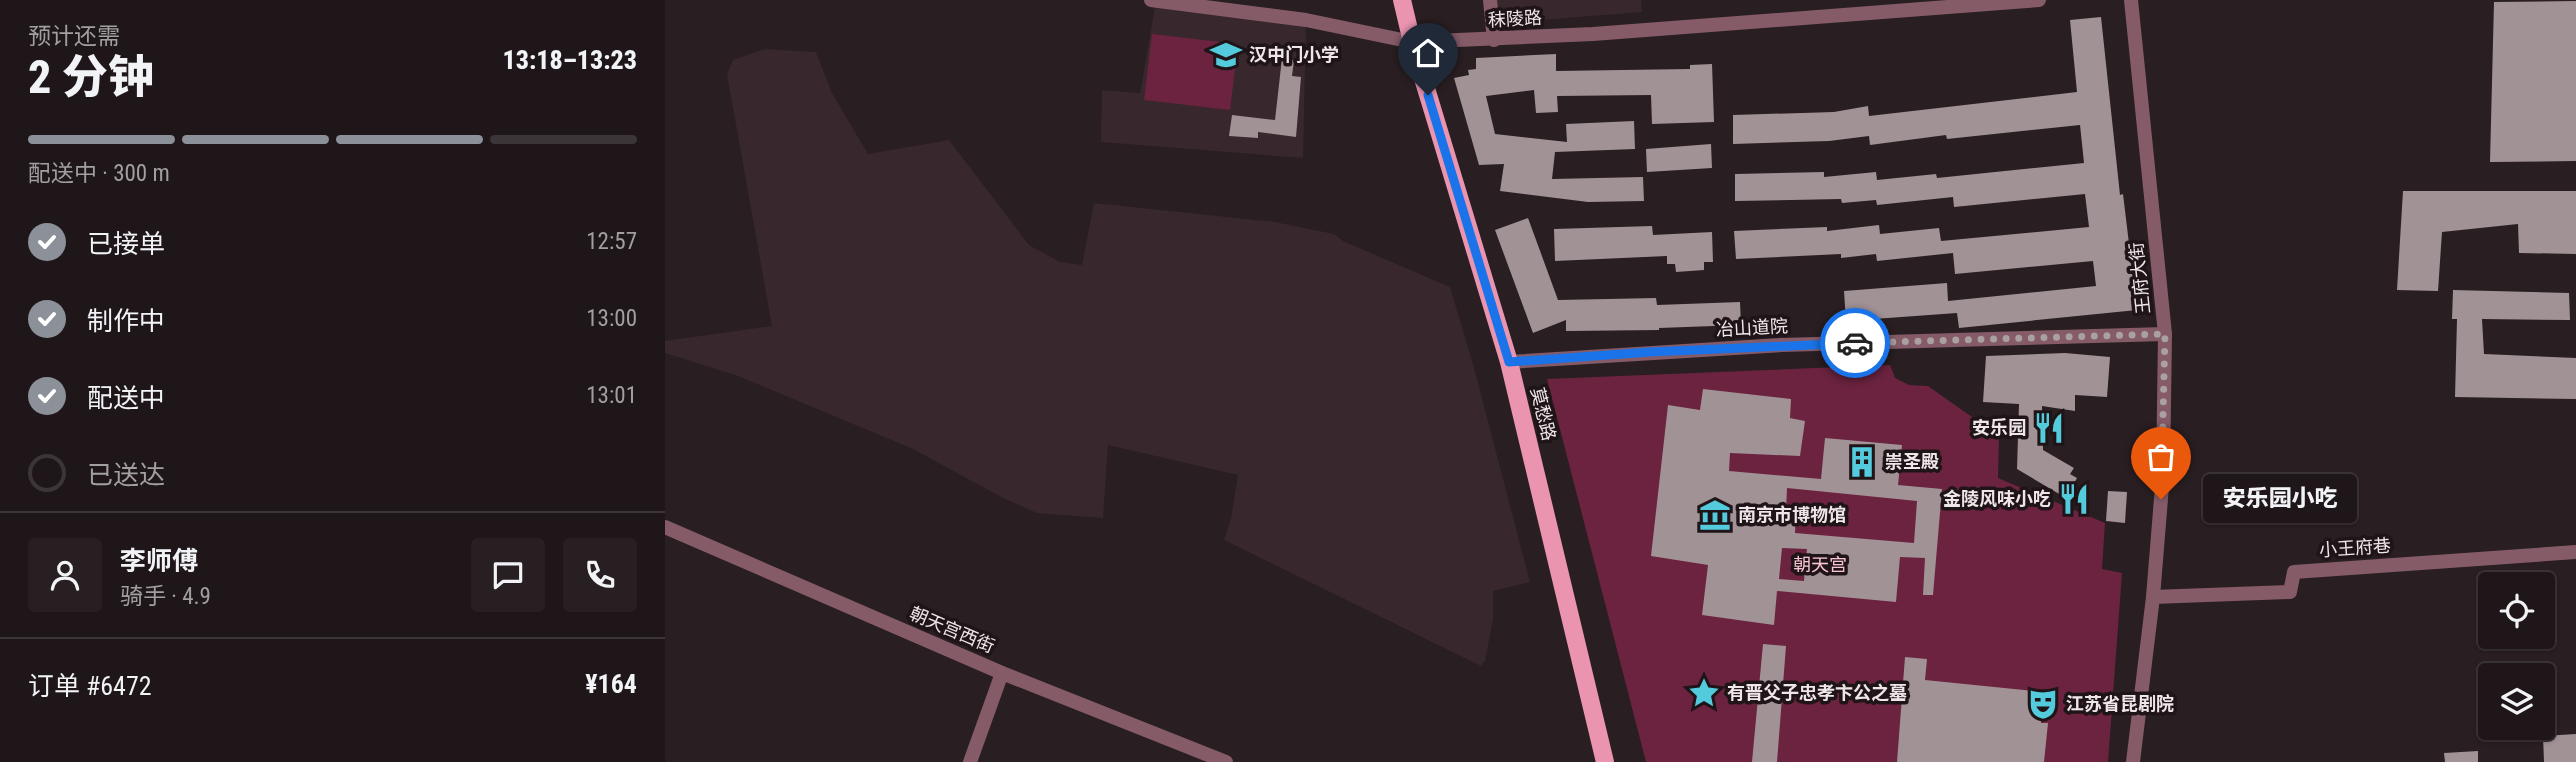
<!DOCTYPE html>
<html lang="zh">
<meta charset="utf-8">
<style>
body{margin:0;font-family:"Roboto Condensed","Noto Sans SC",sans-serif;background:#271f22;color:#f1f3f6;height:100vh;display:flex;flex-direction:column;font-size:26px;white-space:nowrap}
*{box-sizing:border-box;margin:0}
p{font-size:23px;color:#a19fa2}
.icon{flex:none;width:38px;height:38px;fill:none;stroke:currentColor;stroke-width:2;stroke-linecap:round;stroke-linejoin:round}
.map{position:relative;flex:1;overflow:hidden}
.sheet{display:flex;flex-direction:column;background:#1f1619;width:665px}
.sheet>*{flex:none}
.controls{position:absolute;left:1813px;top:572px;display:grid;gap:14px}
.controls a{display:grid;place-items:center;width:77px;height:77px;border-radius:7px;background:#1f1619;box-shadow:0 2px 5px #0004,0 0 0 2px #3c3538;font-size:35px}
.pin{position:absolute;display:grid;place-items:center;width:60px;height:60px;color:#fff;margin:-72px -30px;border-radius:50% 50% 50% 0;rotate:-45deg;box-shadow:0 0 7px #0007}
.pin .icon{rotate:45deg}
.courier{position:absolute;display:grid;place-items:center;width:70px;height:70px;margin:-35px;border:5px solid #1a73e8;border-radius:50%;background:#fff;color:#222;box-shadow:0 2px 9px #0007}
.bubble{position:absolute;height:49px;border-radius:7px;background:#1f1619;box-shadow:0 2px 5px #0004,0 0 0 2px #3c3538;font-size:23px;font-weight:800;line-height:49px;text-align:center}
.headline em{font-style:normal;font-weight:800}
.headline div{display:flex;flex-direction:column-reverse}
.headline{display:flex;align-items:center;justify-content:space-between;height:119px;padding:0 28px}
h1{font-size:46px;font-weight:800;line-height:52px}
.bar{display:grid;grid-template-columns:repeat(4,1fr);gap:10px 7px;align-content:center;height:84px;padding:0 28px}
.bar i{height:9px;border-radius:5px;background:#3c3538}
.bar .current{background:#8c9099}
.bar p{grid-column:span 4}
.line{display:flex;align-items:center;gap:18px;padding:0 28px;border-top:2px solid #3c3538}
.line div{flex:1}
.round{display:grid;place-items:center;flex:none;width:74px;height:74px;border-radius:7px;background:#271f22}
ol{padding:0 28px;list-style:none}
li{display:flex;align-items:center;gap:21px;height:77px}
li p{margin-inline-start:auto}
li .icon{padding:7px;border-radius:50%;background:#8c9099;color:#fff;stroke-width:4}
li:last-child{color:#a19fa2}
li i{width:38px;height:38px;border:4px solid #3c3538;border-radius:50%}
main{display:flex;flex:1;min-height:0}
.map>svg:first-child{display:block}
.built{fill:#38272c}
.green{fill:#6b233f}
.building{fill:#a19296;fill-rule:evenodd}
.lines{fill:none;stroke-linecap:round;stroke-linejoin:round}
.minor{stroke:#855b68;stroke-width:14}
.major{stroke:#eb94b0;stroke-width:18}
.done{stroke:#a9a0a2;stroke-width:7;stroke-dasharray:0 12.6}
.route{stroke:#1a73e8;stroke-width:9}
.labels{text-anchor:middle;stroke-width:7;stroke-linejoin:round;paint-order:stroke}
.street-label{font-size:18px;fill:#eee6e8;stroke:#1f1518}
.poi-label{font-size:18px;font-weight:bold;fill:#eee6e8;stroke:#1f1518;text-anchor:start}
.park-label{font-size:18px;fill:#f9c4d3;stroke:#1f1518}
</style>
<main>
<section class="sheet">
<div class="headline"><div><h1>2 分钟</h1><p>预计还需</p></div><em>13:18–13:23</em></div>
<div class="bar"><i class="current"></i><i class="current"></i><i class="current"></i><i></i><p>配送中 · 300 m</p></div>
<ol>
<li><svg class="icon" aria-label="check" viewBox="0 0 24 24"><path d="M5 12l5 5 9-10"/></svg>已接单<p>12:57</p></li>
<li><svg class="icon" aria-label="check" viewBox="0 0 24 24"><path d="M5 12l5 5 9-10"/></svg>制作中<p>13:00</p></li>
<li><svg class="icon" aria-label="check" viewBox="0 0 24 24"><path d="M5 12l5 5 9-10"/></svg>配送中<p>13:01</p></li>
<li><i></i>已送达</li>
</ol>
<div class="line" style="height:126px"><a class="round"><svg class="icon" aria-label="person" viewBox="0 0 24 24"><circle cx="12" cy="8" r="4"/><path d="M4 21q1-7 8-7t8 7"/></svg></a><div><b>李师傅</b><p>骑手 · 4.9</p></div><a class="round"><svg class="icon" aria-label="chat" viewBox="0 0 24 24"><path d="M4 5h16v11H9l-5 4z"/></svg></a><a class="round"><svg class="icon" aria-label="phone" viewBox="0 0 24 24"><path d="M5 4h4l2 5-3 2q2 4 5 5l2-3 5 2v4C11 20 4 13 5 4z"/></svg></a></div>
<div class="line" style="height:91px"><div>订单 #6472</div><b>¥164</b></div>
</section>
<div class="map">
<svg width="1911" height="762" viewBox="0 0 1911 762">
<rect width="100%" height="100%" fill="#291e21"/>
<g class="built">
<polygon points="831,0 976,0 977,12 835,23"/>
<polygon points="491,1 641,20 638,158 436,142 437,90 475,93"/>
<polygon points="100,49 151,52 167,93 203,154 284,140 364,245 395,262 417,265 429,203 610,222 669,234 678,241 785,287 808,364 865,582 828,591 828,619 820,661 816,666 559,540 566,519 573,475 443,445 438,518 372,513 338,498 248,449 73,376 0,353 0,341 107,326 62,74 68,60"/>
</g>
<g class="green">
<polygon points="487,34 573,44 565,110 479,100"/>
<polygon points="1225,365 1230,378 1244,385 1263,386 1334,436 1333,478 1440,523 1437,569 1457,573 1443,762 981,762 882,379"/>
</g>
<g class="building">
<polygon points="1911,1 1911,161 1825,162 1829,2"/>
<polygon points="1436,17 1455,195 1458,194 1472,310 1294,328 1292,313 1181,321 1179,291 1282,283 1283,301 1431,286 1428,261 1290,274 1288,253 1212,261 1211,254 1176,258 1176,254 1071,259 1069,231 1162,227 1162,231 1214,225 1215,234 1274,228 1276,241 1424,227 1420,194 1289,207 1288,197 1212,205 1211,200 1177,203 1176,199 1070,201 1070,174 1159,172 1159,177 1211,172 1212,180 1271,174 1272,178 1419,163 1415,125 1282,139 1281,135 1205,145 1204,136 1164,141 1068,144 1068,115 1169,112 1203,106 1204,116 1412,92 1405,20"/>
<polygon points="891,54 891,71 1025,69 1025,65 1047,64 1049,122 987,124 986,95 892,96 893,112 871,113 869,90 821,96 830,134 902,142 901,124 969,121 970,149 890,152 887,179 978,177 979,201 923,202 835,191 839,164 814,165 789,78 804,75 803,70 811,69 811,58"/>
<polygon points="617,58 629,60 627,76 636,77 631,137 593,132 593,138 564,136 567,115 610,120"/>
<polygon points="1046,144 1047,168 982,172 981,149"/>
<polygon points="1738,191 1911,191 1911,254 1854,253 1853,224 1777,232 1773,291 1732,290"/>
<polygon points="863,218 893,300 991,298 992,305 1075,302 1076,325 994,328 994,330 901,331 901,320 868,333 830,230"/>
<polygon points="987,226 988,235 1047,232 1048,262 1039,262 1039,270 1011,272 1010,264 1002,264 1002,256 890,261 889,229"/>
<polygon points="1788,290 1904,293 1905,320 1817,319 1819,354 1911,358 1911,399 1790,397 1792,319 1787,319"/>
<polygon points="1400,353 1445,357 1442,397 1410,395 1410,411 1377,406 1378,450 1409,468 1405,474 1412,478 1401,498 1352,469 1354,404 1318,402 1321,356"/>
<path d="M1038,389L1126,399L1125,418L1140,421L1135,456L1065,453L1064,471L1156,479L1160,438L1237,445L1233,485L1277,489L1268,595H1258L1260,558L1235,557L1231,602L1112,591L1109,625L1037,615L1043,565L986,556L1003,405L1035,410ZM1122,488L1252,501L1249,543L1130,533L1131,512L1121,511ZM1117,548L1142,549L1139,581L1114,579Z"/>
<polygon points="1443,491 1462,492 1460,523 1441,521"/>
<polygon points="1098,644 1121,646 1112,762 1087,762"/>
<polygon points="1240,657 1262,659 1260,680 1379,692 1376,723 1383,723 1379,762 1232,762"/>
<polygon points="1911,734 1911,762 1879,762 1878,736"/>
<polygon points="1813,751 1813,762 1780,762 1779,753"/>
</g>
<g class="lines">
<g class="minor">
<polyline points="486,0 641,20 747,42 928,34 1374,0"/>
<polyline points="825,0 829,40"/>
<polyline points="1466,0 1500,334 1498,474 1488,597 1468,762"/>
<polyline points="844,362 1117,345 1500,334"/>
<polyline points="0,527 337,673 561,762"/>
<polyline points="1488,597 1625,592 1629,572 1911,552"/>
<polyline points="305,762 337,673"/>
</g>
<polyline class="major" points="737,0 747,42 844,362 940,762"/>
</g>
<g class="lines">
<polyline class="done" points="1190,343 1500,334 1496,499"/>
<polyline class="route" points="763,95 844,362 985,352 1190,343"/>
</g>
<defs>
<symbol id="school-bare" viewBox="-9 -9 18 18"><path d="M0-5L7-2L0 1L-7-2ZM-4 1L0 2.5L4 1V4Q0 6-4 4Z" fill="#54cadd" stroke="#1f1518" stroke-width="2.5" paint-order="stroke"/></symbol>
<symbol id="restaurant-bare" viewBox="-9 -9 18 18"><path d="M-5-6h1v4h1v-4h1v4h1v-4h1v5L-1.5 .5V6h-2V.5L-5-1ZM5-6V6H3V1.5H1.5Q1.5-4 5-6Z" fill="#54cadd" stroke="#1f1518" stroke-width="2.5" paint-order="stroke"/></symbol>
<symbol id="building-bare" viewBox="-9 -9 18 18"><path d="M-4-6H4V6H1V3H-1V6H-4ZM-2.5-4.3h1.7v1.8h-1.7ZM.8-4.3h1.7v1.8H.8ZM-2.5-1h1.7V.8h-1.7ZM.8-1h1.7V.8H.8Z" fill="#54cadd" stroke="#1f1518" stroke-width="2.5" paint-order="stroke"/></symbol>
<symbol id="museum-bare" viewBox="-9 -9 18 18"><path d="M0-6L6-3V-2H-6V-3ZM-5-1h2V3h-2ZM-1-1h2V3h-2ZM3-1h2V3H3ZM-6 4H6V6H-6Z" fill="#54cadd" stroke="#1f1518" stroke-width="2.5" paint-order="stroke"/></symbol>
<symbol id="sight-bare" viewBox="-9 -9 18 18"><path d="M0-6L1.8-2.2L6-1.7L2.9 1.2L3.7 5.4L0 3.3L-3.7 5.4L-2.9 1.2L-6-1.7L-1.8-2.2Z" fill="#54cadd" stroke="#1f1518" stroke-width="2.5" paint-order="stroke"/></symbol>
<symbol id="theatre-bare" viewBox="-9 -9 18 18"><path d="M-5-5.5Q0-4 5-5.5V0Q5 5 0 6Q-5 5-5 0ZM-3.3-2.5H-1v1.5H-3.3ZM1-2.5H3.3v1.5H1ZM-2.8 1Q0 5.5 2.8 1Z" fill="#54cadd" stroke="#1f1518" stroke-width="2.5" paint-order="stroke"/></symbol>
</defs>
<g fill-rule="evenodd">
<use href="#school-bare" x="539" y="33" width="44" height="44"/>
<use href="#restaurant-bare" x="1362" y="406" width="44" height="44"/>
<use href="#building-bare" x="1175" y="440" width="44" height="44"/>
<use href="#restaurant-bare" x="1387" y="477" width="44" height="44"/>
<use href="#museum-bare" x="1028" y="493" width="44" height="44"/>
<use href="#sight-bare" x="1017" y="671" width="44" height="44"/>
<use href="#theatre-bare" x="1356" y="682" width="44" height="44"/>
</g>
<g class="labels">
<g class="street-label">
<text transform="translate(850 19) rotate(-3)" y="6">秣陵路</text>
<text transform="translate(1475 278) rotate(-96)" y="6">王府大街</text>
<text transform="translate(1087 328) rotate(-3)" y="6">冶山道院</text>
<text transform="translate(878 414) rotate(76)" y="6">莫愁路</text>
<text transform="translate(1690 548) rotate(-4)" y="6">小王府巷</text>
<text transform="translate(287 630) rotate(23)" y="6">朝天宫西街</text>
</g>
<g class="poi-label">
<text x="584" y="61">汉中门小学</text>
<text x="1361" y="434" text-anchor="end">安乐园</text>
<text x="1220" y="468">崇圣殿</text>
<text x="1386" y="505" text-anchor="end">金陵风味小吃</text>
<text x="1073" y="521">南京市博物馆</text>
<text x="1062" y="699">有晋父子忠孝卞公之墓</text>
<text x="1401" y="710">江苏省昆剧院</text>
</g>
<g class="park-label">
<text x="1155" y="571">朝天宫</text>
</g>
</g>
</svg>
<div class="controls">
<a><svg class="icon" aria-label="locate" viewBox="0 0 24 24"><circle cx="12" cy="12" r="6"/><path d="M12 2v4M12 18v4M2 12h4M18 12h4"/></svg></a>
<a><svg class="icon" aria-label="layers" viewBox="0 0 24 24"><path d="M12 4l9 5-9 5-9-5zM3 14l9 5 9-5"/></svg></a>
</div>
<div class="pin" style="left:1496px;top:499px;background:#ea580c"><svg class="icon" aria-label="bag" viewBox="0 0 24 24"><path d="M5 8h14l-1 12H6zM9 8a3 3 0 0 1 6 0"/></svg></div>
<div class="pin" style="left:763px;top:95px;background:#1f2937"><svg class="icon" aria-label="home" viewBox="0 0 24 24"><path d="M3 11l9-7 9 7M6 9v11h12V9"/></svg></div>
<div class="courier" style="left:1190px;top:343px"><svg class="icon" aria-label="car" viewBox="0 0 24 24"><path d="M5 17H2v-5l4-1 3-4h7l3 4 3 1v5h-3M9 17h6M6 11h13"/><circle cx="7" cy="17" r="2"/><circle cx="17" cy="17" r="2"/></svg></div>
<div class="bubble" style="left:1538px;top:474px;width:154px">安乐园小吃</div>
</div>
</main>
